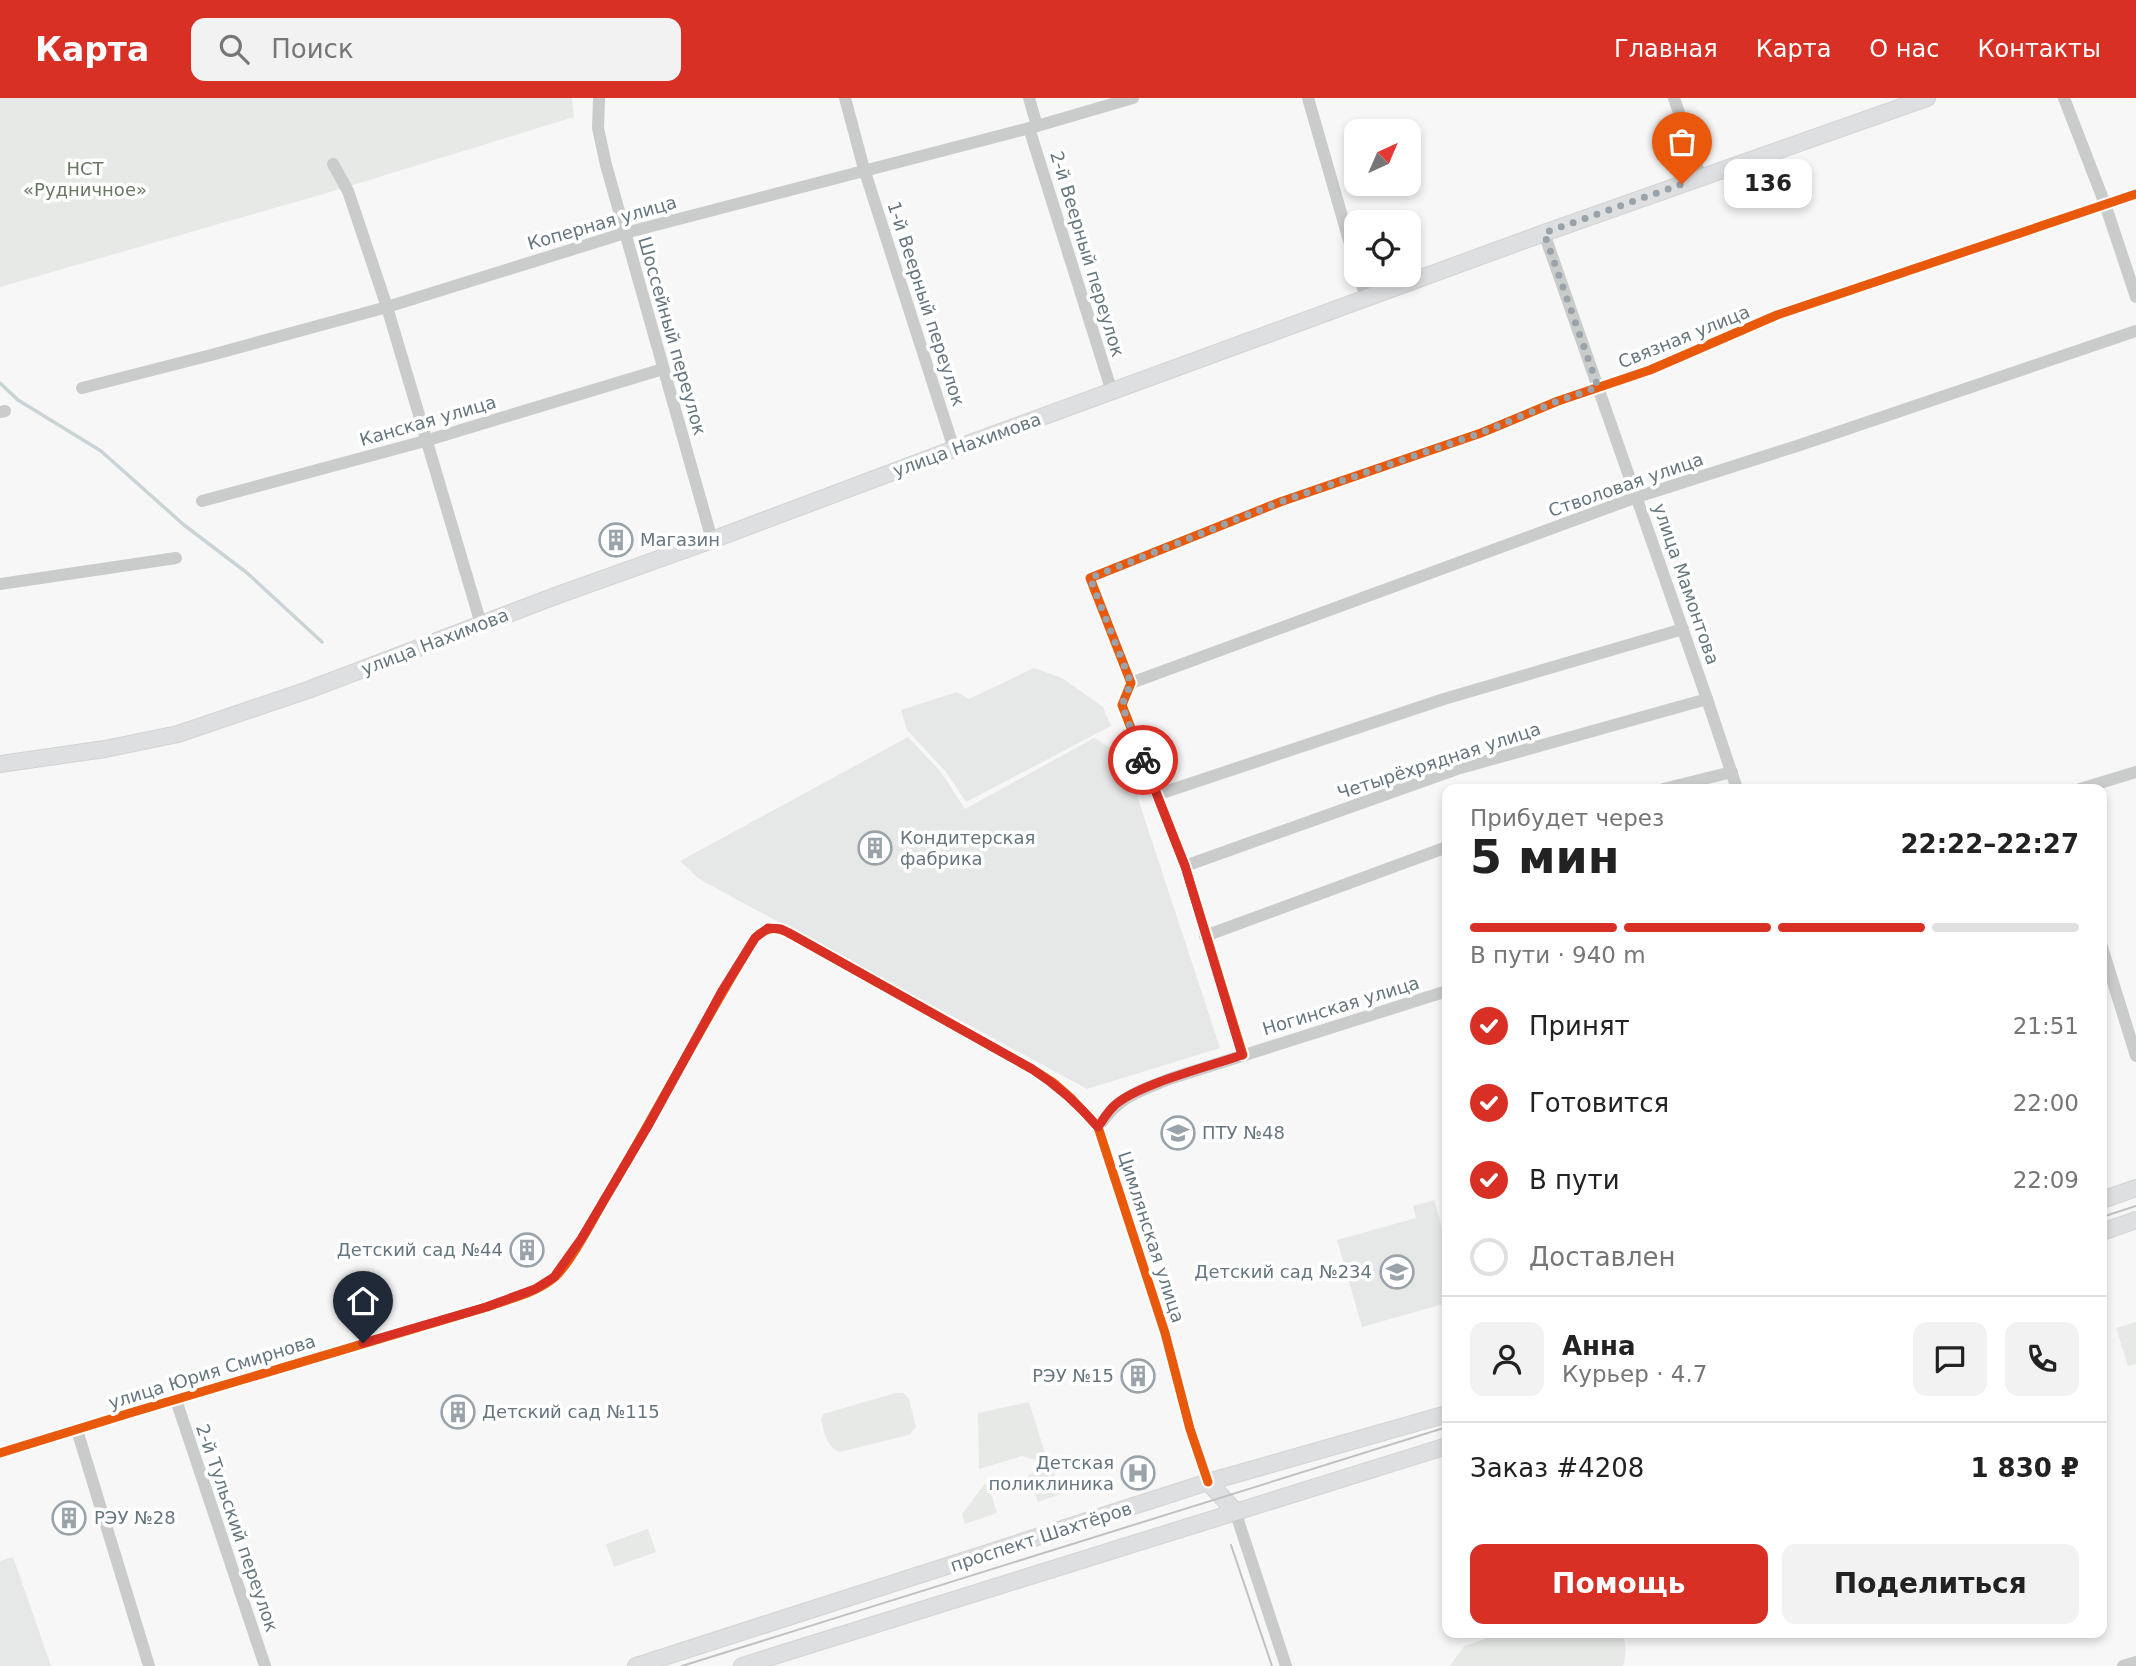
<!DOCTYPE html>
<html lang="ru">
<meta charset="utf-8">
<style>
body{margin:0;font-family:"DejaVu Sans",sans-serif;background:#f2f2f2;color:#222;height:100vh;display:flex;flex-direction:column;font-size:26px;white-space:nowrap}
*{box-sizing:border-box;margin:0}
p{font-size:23px;color:#767676}
.icon{flex:none;width:38px;height:38px;fill:none;stroke:currentColor;stroke-width:2;stroke-linecap:round;stroke-linejoin:round}
.map{position:relative;flex:1;overflow:hidden}
.sheet{position:absolute;left:1442px;top:686px;width:665px;height:854px;display:flex;flex-direction:column;background:#fff;border-radius:14px;box-shadow:0 4px 10px #0003}
.sheet>*{flex:none}
.needle{width:46px;rotate:44deg}
.controls{position:absolute;left:1344px;top:21px;display:grid;gap:14px}
.controls a{display:grid;place-items:center;width:77px;height:77px;border-radius:14px;background:#fff;box-shadow:0 4px 10px #0003;font-size:35px}
.pin{position:absolute;display:grid;place-items:center;width:60px;height:60px;color:#fff;margin:-72px -30px;border-radius:50% 50% 50% 0;rotate:-45deg;box-shadow:0 0 7px #0007}
.pin .icon{rotate:45deg}
.courier{position:absolute;display:grid;place-items:center;width:70px;height:70px;margin:-35px;border:5px solid #d93025;border-radius:50%;background:#fff;color:#222;box-shadow:0 2px 9px #0007}
.bubble{position:absolute;height:49px;border-radius:14px;background:#fff;box-shadow:0 4px 10px #0003;font-size:23px;font-weight:600;line-height:49px;text-align:center}
.overview em{font-style:normal;font-weight:600}
.overview div{display:flex;flex-direction:column-reverse}
.overview{display:flex;align-items:center;justify-content:space-between;height:119px;padding:0 28px}
h1{font-size:46px;font-weight:600;line-height:52px}
.bar{display:grid;grid-template-columns:repeat(4,1fr);gap:10px 7px;align-content:center;height:84px;padding:0 28px}
.bar i{height:9px;border-radius:5px;background:#e0e0e0}
.bar .on{background:#d93025}
.bar p{grid-column:span 4}
.line{display:flex;align-items:center;gap:18px;padding:0 28px;border-top:2px solid #e0e0e0}
.line div{flex:1}
.round{display:grid;place-items:center;flex:none;width:74px;height:74px;border-radius:14px;background:#f2f2f2}
ol{padding:0 28px;list-style:none}
li{display:flex;align-items:center;gap:21px;height:77px}
li p{margin-inline-start:auto}
li .icon{padding:7px;border-radius:50%;background:#d93025;color:#fff;stroke-width:4}
li:last-child{color:#767676}
li i{width:38px;height:38px;border:4px solid #e0e0e0;border-radius:50%}
.primary-button{display:flex;gap:14px;margin-top:auto;padding:14px 28px}
.primary-button a{flex:1;height:80px;border-radius:14px;background:#d93025;color:#fff;font-size:28px;font-weight:600;line-height:80px;text-align:center}
.primary-button a+a{background:#f2f2f2;color:#222}
header{display:flex;align-items:center;gap:42px;box-sizing:border-box;height:98px;padding:0 35px;background:#d93025;color:#fff}
header strong{font-size:33px}
nav{display:flex;gap:38px;margin-inline-start:auto;font-size:24px}
.search{width:490px;height:63px;background:#f2f2f2;display:flex;align-items:center;gap:18px;box-sizing:border-box;padding:0 24px;border-radius:14px;color:#767676;font-size:26px}
.map>svg:first-child{display:block}
.built{fill:#e6e8e7}
.green{fill:#e6e9e5}
.lines{fill:none;stroke-linecap:round;stroke-linejoin:round}
.stream{stroke:#cad3d5;stroke-width:3.5}
.major-casing{stroke:#d2d3d4;stroke-width:18}
.minor{stroke:#cacccc;stroke-width:12}
.major{stroke:#dedfe0;stroke-width:16}
.tram{stroke:#c0c1c2;stroke-width:2}
.cycleway-casing{stroke:#fff;stroke-width:13}
.cycleway{stroke:#e8590c;stroke-width:9}
.done{stroke:#99a3a9;stroke-width:7;stroke-dasharray:0 12.6}
.route{stroke:#d93025;stroke-width:9}
.labels{text-anchor:middle;stroke-width:7;stroke-linejoin:round;paint-order:stroke}
.park-label{font-size:18px;fill:#697764;stroke:#fff}
.street-label{font-size:18px;fill:#66767f;stroke:#fff}
.poi-label{font-size:18px;fill:#66767f;stroke:#fff;text-anchor:start}
</style>
<header>
<strong>Карта</strong>
<div class="search"><svg class="icon" aria-label="search" viewBox="0 0 24 24"><circle cx="10" cy="10" r="6"/><path d="M15 15l6 6"/></svg>Поиск</div>
<nav><a>Главная</a><a>Карта</a><a>О нас</a><a>Контакты</a></nav>
</header>
<div class="map">
<svg width="2136" height="1568" viewBox="0 0 2136 1568">
<rect width="100%" height="100%" fill="#f7f7f7"/>
<g class="built">
<polygon points="1034,570 1062,580 1103,609 1111,628 966,704 946,674 907,632 901,612 957,594 969,601"/>
<polygon points="908,639 940,673 965,711 1094,640 1124,658 1220,950 1087,991 699,781 680,763"/>
<polygon points="1434,1102 1445,1140 1447,1140 1447,1205 1362,1229 1337,1142 1416,1120 1413,1108"/>
<polygon points="13,1459 32,1513 51,1568 0,1568 0,1463"/>
</g>
<g class="green">
<polygon points="0,0 572,0 574,19 330,94 0,189"/>
<polygon points="2136,1224 2136,1266 2128,1268 2116,1230"/>
<path d="M896,1295H903L909,1301L916,1329L909,1337L839,1354C826,1348 825,1335 821,1322L823,1316Z"/>
<polygon points="1029,1304 1045,1355 1043,1364 1022,1358 979,1371 978,1315"/>
<polygon points="1052,1369 1061,1396 1038,1404 1028,1377"/>
<polygon points="985,1386 989,1389 997,1415 965,1426 962,1416"/>
<polygon points="648,1431 656,1454 614,1469 606,1446"/>
<path d="M1502,1535H1622C1626,1547 1627,1555 1623,1568H1450L1464,1548Z"/>
</g>
<g class="lines">
<polyline class="stream" points="0,285 18,302 101,353 184,427 246,474 322,544"/>
<defs>
<g id="major">
<polyline points="0,666 105,651 178,636 308,592 558,497 712,442 954,351 1544,135 1927,0"/>
<polyline points="2102,1102 2136,1090"/>
<polyline points="2102,1134 2136,1122"/>
<polyline points="1208,1384 1235,1413"/>
<polyline points="636,1568 1208,1384 1447,1316"/>
<polyline points="742,1568 1447,1348"/>
</g>
</defs>
<use href="#major" class="major-casing"/>
<g class="minor">
<polyline points="599,0 598,30 606,67 712,442"/>
<polyline points="845,0 864,71 954,351"/>
<polyline points="1029,0 1037,28"/>
<polyline points="1308,0 1356,167"/>
<polyline points="1674,0 1701,80"/>
<polyline points="2064,0 2105,106 2136,199"/>
<polyline points="1029,30 1112,294"/>
<polyline points="333,66 348,93 387,209 481,526"/>
<polyline points="1544,135 1707,601 1737,691"/>
<polyline points="1359,177 1366,200"/>
<polyline points="82,290 215,256 387,209 625,135 1037,28 1133,0"/>
<polyline points="0,314 5,313"/>
<polyline points="202,403 425,343 663,271"/>
<polyline points="0,486 176,460"/>
<polyline points="1131,585 1637,399 1800,347 2136,233"/>
<polyline points="1663,691 1732,674"/>
<polyline points="2080,691 2136,674"/>
<polyline points="1156,697 1444,601 1683,531"/>
<polyline points="1185,768 1457,671 1707,601"/>
<polyline points="1205,838 1447,749"/>
<polyline points="2102,849 2136,958"/>
<polyline points="1243,957 1185,768 1122,607 1131,585 1090,480 1280,404 1481,335 1558,303 1650,272 1777,217 2136,96"/>
<path d="M1098,1029C1120,998 1135,995 1169,981L1447,893"/>
<polyline points="176,1302 265,1568"/>
<polyline points="77,1332 149,1568"/>
<path d="M0,1355L130,1315L487,1209C508,1201 537,1195 555,1179C573,1162 595,1117 609,1094C659,1010 704,923 755,840C766,829 775,828 789,835L1032,971L1054,985L1071,1000L1098,1029L1165,1235L1190,1331L1208,1384"/>
<polyline points="1235,1413 1286,1568"/>
<polyline points="2123,1568 2136,1564"/>
</g>
<use href="#major" class="major"/>
<g class="tram">
<polyline points="2102,1119 2136,1108"/>
<polyline points="1231,1447 1272,1568"/>
<polyline points="682,1568 1447,1329"/>
</g>
<defs>
<g id="cycleway">
<polyline points="1243,957 1185,768 1122,607 1131,585 1090,480 1280,404 1481,335 1558,303 1650,272 1777,217 2136,96"/>
<path d="M0,1355L130,1315L487,1209C508,1201 537,1195 555,1179C573,1162 595,1117 609,1094C659,1010 704,923 755,840C766,829 775,828 789,835L1032,971L1054,985L1071,1000L1098,1029L1165,1235L1190,1331L1208,1384"/>
</g>
</defs>
<use href="#cycleway" class="cycleway-casing"/>
<use href="#cycleway" class="cycleway"/>
</g>
<g class="lines">
<polyline class="done" points="1143,662 1122,607 1131,585 1090,480 1280,404 1481,335 1558,303 1598,289 1544,135 1682,86"/>
<path class="route" d="M363,1245L486,1209L535,1191L554,1179L581,1141L648,1028L722,893L755,840L768,830L781,831L789,835L1032,971C1058,988 1078,1006 1098,1029C1103,1022 1108,1013 1115,1007C1138,986 1211,968 1242,957L1185,768L1143,662"/>
</g>
<defs>
<symbol id="building-ring" viewBox="-11 -11 22 22"><circle r="9.5" fill="#fff" stroke="#99a3a9" stroke-width="1.5"/><path d="M-4-6H4V6H1V3H-1V6H-4ZM-2.5-4.3h1.7v1.8h-1.7ZM.8-4.3h1.7v1.8H.8ZM-2.5-1h1.7V.8h-1.7ZM.8-1h1.7V.8H.8Z" fill="#99a3a9"/></symbol>
<symbol id="university-ring" viewBox="-11 -11 22 22"><circle r="9.5" fill="#fff" stroke="#99a3a9" stroke-width="1.5"/><path d="M0-5L7-2L0 1L-7-2ZM-4 1L0 2.5L4 1V4Q0 6-4 4Z" fill="#99a3a9"/></symbol>
<symbol id="school-ring" viewBox="-11 -11 22 22"><circle r="9.5" fill="#fff" stroke="#99a3a9" stroke-width="1.5"/><path d="M0-5L7-2L0 1L-7-2ZM-4 1L0 2.5L4 1V4Q0 6-4 4Z" fill="#99a3a9"/></symbol>
<symbol id="hospital-ring" viewBox="-11 -11 22 22"><circle r="9.5" fill="#fff" stroke="#99a3a9" stroke-width="1.5"/><path d="M-5-5h3v3.5h4V-5h3V5h-3V1.5h-4V5h-3Z" fill="#99a3a9"/></symbol>
</defs>
<g fill-rule="evenodd">
<use href="#building-ring" x="597" y="423" width="38" height="38"/>
<use href="#building-ring" x="856" y="731" width="38" height="38"/>
<use href="#university-ring" x="1159" y="1016" width="38" height="38"/>
<use href="#building-ring" x="508" y="1133" width="38" height="38"/>
<use href="#school-ring" x="1378" y="1155" width="38" height="38"/>
<use href="#building-ring" x="1119" y="1259" width="38" height="38"/>
<use href="#building-ring" x="439" y="1295" width="38" height="38"/>
<use href="#hospital-ring" x="1119" y="1356" width="38" height="38"/>
<use href="#building-ring" x="50" y="1401" width="38" height="38"/>
</g>
<g class="labels">
<g class="park-label">
<text x="85" y="77">НСТ<tspan x="85" dy="21">«Рудничное»</tspan></text>
</g>
<g class="street-label">
<text transform="translate(602 125) rotate(-16)" y="6">Коперная улица</text>
<text transform="translate(1087 156) rotate(73)" y="6">2-й Веерный переулок</text>
<text transform="translate(926 206) rotate(72)" y="6">1-й Веерный переулок</text>
<text transform="translate(672 238) rotate(74)" y="6">Шоссейный переулок</text>
<text transform="translate(1684 239) rotate(-22)" y="6">Связная улица</text>
<text transform="translate(428 323) rotate(-16)" y="6">Канская улица</text>
<text transform="translate(967 347) rotate(-20)" y="6">улица Нахимова</text>
<text transform="translate(1626 387) rotate(-19)" y="6">Стволовая улица</text>
<text transform="translate(1686 486) rotate(71)" y="6">улица Мамонтова</text>
<text transform="translate(435 544) rotate(-21)" y="6">улица Нахимова</text>
<text transform="translate(1439 663) rotate(-18)" y="6">Четырёхрядная улица</text>
<text transform="translate(1341 908) rotate(-17)" y="6">Ногинская улица</text>
<text transform="translate(1151 1139) rotate(72)" y="6">Цимлянская улица</text>
<text transform="translate(212 1274) rotate(-17)" y="6">улица Юрия Смирнова</text>
<text transform="translate(237 1430) rotate(71)" y="6">2-й Тульский переулок</text>
<text transform="translate(1041 1439) rotate(-18)" y="6">проспект Шахтёров</text>
</g>
<g class="poi-label">
<text x="640" y="448">Магазин</text>
<text x="900" y="746">Кондитерская<tspan x="900" dy="21">фабрика</tspan></text>
<text x="1202" y="1041">ПТУ №48</text>
<text x="503" y="1158" text-anchor="end">Детский сад №44</text>
<text x="1372" y="1180" text-anchor="end">Детский сад №234</text>
<text x="1114" y="1284" text-anchor="end">РЭУ №15</text>
<text x="482" y="1320">Детский сад №115</text>
<text x="1114" y="1371" text-anchor="end">Детская<tspan x="1114" dy="21">поликлиника</tspan></text>
<text x="94" y="1426">РЭУ №28</text>
</g>
</g>
</svg>
<div class="controls">
<a><svg class="needle" viewBox="-14 -14 28 28"><path d="M0-13l5 13h-10z" fill="#e53935"/><path d="M0 13l5-13h-10z" fill="#767676"/></svg></a>
<a><svg class="icon" aria-label="locate" viewBox="0 0 24 24"><circle cx="12" cy="12" r="6"/><path d="M12 2v4M12 18v4M2 12h4M18 12h4"/></svg></a>
</div>
<div class="pin" style="left:1682px;top:86px;background:#ea580c"><svg class="icon" aria-label="bag" viewBox="0 0 24 24"><path d="M5 8h14l-1 12H6zM9 8a3 3 0 0 1 6 0"/></svg></div>
<div class="pin" style="left:363px;top:1245px;background:#1f2937"><svg class="icon" aria-label="home" viewBox="0 0 24 24"><path d="M3 11l9-7 9 7M6 9v11h12V9"/></svg></div>
<div class="courier" style="left:1143px;top:662px"><svg class="icon" aria-label="bike" viewBox="0 0 24 24"><circle cx="6" cy="16" r="4"/><circle cx="18" cy="16" r="4"/><path d="M6 16l4-8h5l3 8M10 8l3 8H6M13 5h3"/></svg></div>
<div class="bubble" style="left:1724px;top:61px;width:88px">136</div>
<section class="sheet">
<div class="overview"><div><h1>5 мин</h1><p>Прибудет через</p></div><em>22:22–22:27</em></div>
<div class="bar"><i class="on"></i><i class="on"></i><i class="on"></i><i></i><p>В пути · 940 m</p></div>
<ol>
<li><svg class="icon" aria-label="check" viewBox="0 0 24 24"><path d="M5 12l5 5 9-10"/></svg>Принят<p>21:51</p></li>
<li><svg class="icon" aria-label="check" viewBox="0 0 24 24"><path d="M5 12l5 5 9-10"/></svg>Готовится<p>22:00</p></li>
<li><svg class="icon" aria-label="check" viewBox="0 0 24 24"><path d="M5 12l5 5 9-10"/></svg>В пути<p>22:09</p></li>
<li><i></i>Доставлен</li>
</ol>
<div class="line" style="height:126px"><a class="round"><svg class="icon" aria-label="person" viewBox="0 0 24 24"><circle cx="12" cy="8" r="4"/><path d="M4 21q1-7 8-7t8 7"/></svg></a><div><b>Анна</b><p>Курьер · 4.7</p></div><a class="round"><svg class="icon" aria-label="chat" viewBox="0 0 24 24"><path d="M4 5h16v11H9l-5 4z"/></svg></a><a class="round"><svg class="icon" aria-label="phone" viewBox="0 0 24 24"><path d="M5 4h4l2 5-3 2q2 4 5 5l2-3 5 2v4C11 20 4 13 5 4z"/></svg></a></div>
<div class="line" style="height:91px"><div>Заказ #4208</div><b>1 830 ₽</b></div>
<div class="primary-button"><a>Помощь</a><a>Поделиться</a></div>
</section>
</div>
